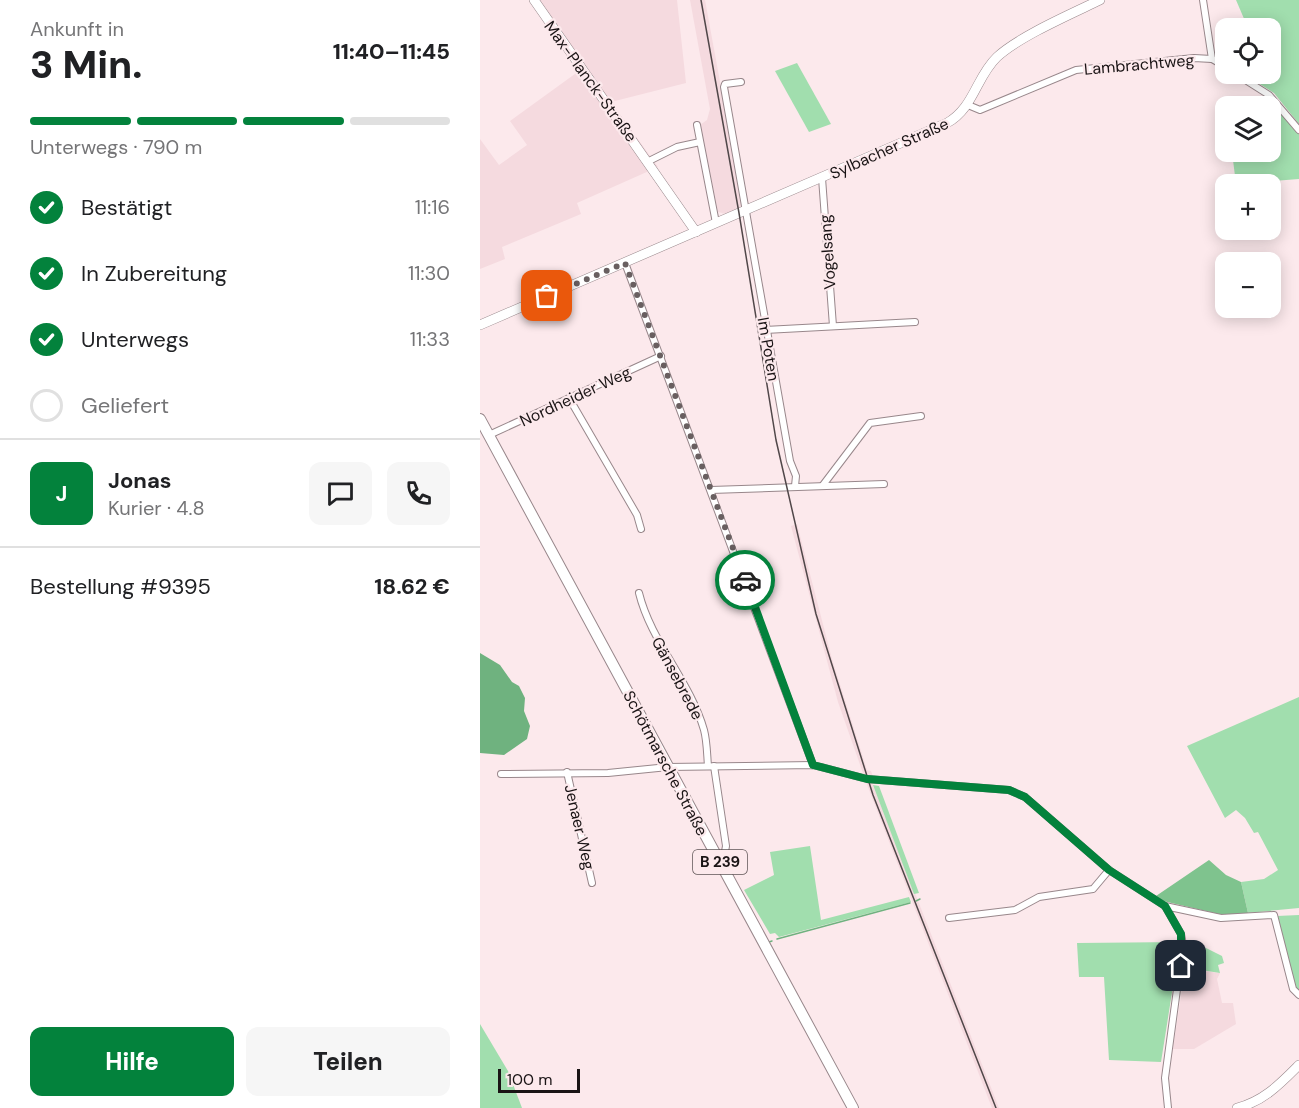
<!DOCTYPE html>
<html lang="de">
<meta charset="utf-8">
<style>
body{margin:0;font-family:"DM Sans",sans-serif;background:#f6f6f6;color:#202124;height:100vh;display:flex;flex-direction:column;font-size:22px;white-space:nowrap}
*{box-sizing:border-box;margin:0}
p{font-size:20px;color:#757577}
.icon{flex:none;width:33px;height:33px;fill:none;stroke:currentColor;stroke-width:2;stroke-linecap:round;stroke-linejoin:round}
.map{position:relative;flex:1;overflow:hidden}
.details{display:flex;flex-direction:column;background:#fff;width:480px}
.details>*{flex:none}
.tools{position:absolute;left:735px;top:18px;display:grid;gap:12px}
.tools a{display:grid;place-items:center;width:66px;height:66px;border-radius:12px;background:#fff;box-shadow:0 3px 15px #0003;font-size:30px}
.scale{position:absolute;left:18px;bottom:15px;width:82px;box-sizing:border-box;padding-left:6px;border:3px solid #1a1415;border-top:0;font-size:16px;line-height:21px;white-space:nowrap;color:#1a1415;-webkit-text-stroke:4px #fce9ec;paint-order:stroke}
.pin{position:absolute;display:grid;place-items:center;width:51px;height:51px;color:#fff;margin:-26px;border-radius:12px;box-shadow:0 3px 9px #0006}
.courier{position:absolute;display:grid;place-items:center;width:60px;height:60px;margin:-30px;border:4px solid #03823c;border-radius:50%;background:#fff;color:#222;box-shadow:0 2px 8px #0007}
.overview em{font-style:normal;font-weight:800}
.overview div{display:flex;flex-direction:column-reverse}
.overview{display:flex;align-items:center;justify-content:space-between;height:102px;padding:0 30px}
h1{font-size:39px;font-weight:800;line-height:45px}
.bar{display:grid;grid-template-columns:repeat(4,1fr);gap:9px 6px;align-content:center;height:72px;padding:0 30px}
.bar i{height:8px;border-radius:4px;background:#e0e0e0}
.bar .selected{background:#03823c}
.bar p{grid-column:span 4}
.line{display:flex;align-items:center;gap:15px;padding:0 30px;border-top:2px solid #e0e0e0}
.line div{flex:1}
.round{display:grid;place-items:center;flex:none;width:63px;height:63px;border-radius:12px;background:#f6f6f6}
ol{padding:0 30px;list-style:none}
li{display:flex;align-items:center;gap:18px;height:66px}
li p{margin-inline-start:auto}
li .icon{padding:6px;border-radius:50%;background:#03823c;color:#fff;stroke-width:4}
li:last-child{color:#757577}
li i{width:33px;height:33px;border:3px solid #e0e0e0;border-radius:50%}
.cta{display:flex;gap:12px;margin-top:auto;padding:12px 30px}
.cta a{flex:1;height:69px;border-radius:12px;background:#03823c;color:#fff;font-size:24px;font-weight:800;line-height:69px;text-align:center}
.cta a+a{background:#f6f6f6;color:#202124}
main{display:flex;flex:1;min-height:0}
.map>svg:first-child{display:block}
.built{fill:#f5dadf}
.green{fill:#a1deae}
.forest{fill:#7fc38e}
.water{fill:#6fb27f}
.lines{fill:none;stroke-linecap:round;stroke-linejoin:round}
.stream{stroke:#6fb27f;stroke-width:1.5}
.street-casing{stroke:#98878b;stroke-width:8}
.secondary-casing{stroke:#98878b;stroke-width:10}
.primary-casing{stroke:#98878b;stroke-width:12}
.street{stroke:#fff;stroke-width:6}
.secondary{stroke:#fff;stroke-width:9}
.primary{stroke:#fff;stroke-width:10}
.rail{stroke:#504749;stroke-width:1.5}
.done{stroke:#695f60;stroke-width:6;stroke-dasharray:0 10.8}
.route{stroke:#03823c;stroke-width:8}
.labels{text-anchor:middle;stroke-width:4.5;stroke-linejoin:round;paint-order:stroke}
.shield{fill:#fce9ec;stroke:#5e5456;stroke-width:1.5}
.shield-label{font-size:15px;font-weight:bold;fill:#1a1415}
.street-label{font-size:16px;fill:#1a1415;stroke:#fce9ec}
</style>
<main>
<section class="details">
<div class="overview"><div><h1>3 Min.</h1><p>Ankunft in</p></div><em>11:40–11:45</em></div>
<div class="bar"><i class="selected"></i><i class="selected"></i><i class="selected"></i><i></i><p>Unterwegs · 790 m</p></div>
<ol>
<li><svg class="icon" aria-label="check" viewBox="0 0 24 24"><path d="M5 12l5 5 9-10"/></svg>Bestätigt<p>11:16</p></li>
<li><svg class="icon" aria-label="check" viewBox="0 0 24 24"><path d="M5 12l5 5 9-10"/></svg>In Zubereitung<p>11:30</p></li>
<li><svg class="icon" aria-label="check" viewBox="0 0 24 24"><path d="M5 12l5 5 9-10"/></svg>Unterwegs<p>11:33</p></li>
<li><i></i>Geliefert</li>
</ol>
<div class="line" style="height:108px"><b class="round" style="background:#03823c;color:#fff">J</b><div><b>Jonas</b><p>Kurier · 4.8</p></div><a class="round"><svg class="icon" aria-label="chat" viewBox="0 0 24 24"><path d="M4 5h16v11H9l-5 4z"/></svg></a><a class="round"><svg class="icon" aria-label="phone" viewBox="0 0 24 24"><path d="M5 4h4l2 5-3 2q2 4 5 5l2-3 5 2v4C11 20 4 13 5 4z"/></svg></a></div>
<div class="line" style="height:78px"><div>Bestellung #9395</div><b>18.62 €</b></div>
<div class="cta"><a>Hilfe</a><a>Teilen</a></div>
</section>
<div class="map">
<svg width="819" height="1108" viewBox="0 0 819 1108">
<rect width="100%" height="100%" fill="#fce9ec"/>
<g class="built">
<polygon points="59,0 197,0 206,83 131,102 178,167 97,203 101,214 22,247 25,259 0,269 0,139 19,165 47,145 30,121 99,71"/>
<polygon points="210,0 225,0 263,207 246,214 238,212 220,125 227,120 230,109"/>
<polygon points="317,524 352,659 387,770 391,771 393,777 384,776 358,702 311,526"/>
<polygon points="386,782 392,783 519,1108 512,1108"/>
<polygon points="705,969 740,973 737,979 742,1003 753,1003 756,1024 714,1049 693,1049"/>
</g>
<g class="green">
<polygon points="756,0 819,0 819,124 794,93 764,74 790,74 790,28 768,28"/>
<polygon points="317,63 351,124 329,132 295,71"/>
<polygon points="800,110 819,133 819,179 756,184 752,152 790,152 791,118"/>
<polygon points="819,697 819,908 768,913 761,882 784,879 798,870 778,832 774,833 765,818 756,810 745,818 707,746"/>
<polygon points="393,785 399,786 439,893 434,894"/>
<polygon points="330,846 341,920 429,897 431,902 299,937 295,933 290,934 264,890 294,875 290,852"/>
<polygon points="819,915 819,992 815,987 797,916"/>
<polygon points="700,942 681,1062 629,1060 624,977 599,977 597,943"/>
<polygon points="722,946 742,956 744,963 738,965 740,973 721,970"/>
<polygon points="0,1024 28,1071 42,1108 0,1108"/>
</g>
<polygon class="forest" points="729,860 746,875 761,882 768,913 743,915 683,901 676,896"/>
<polygon class="water" points="0,653 20,665 32,682 39,686 45,698 44,711 50,726 47,739 24,755 0,753"/>
<g class="lines">
<g class="stream">
<polyline points="436,901 440,899"/>
<polyline points="297,939 430,903"/>
<polyline points="289,942 292,941"/>
</g>
<defs>
<g id="street">
<polyline points="723,0 732,59"/>
<polyline points="756,74 789,95 819,130"/>
<polyline points="261,82 245,84 244,87 310,461 316,476 315,486"/>
<polyline points="488,105 500,110 596,70 714,58 732,59 746,67"/>
<polyline points="217,125 236,223"/>
<polyline points="169,161 197,147 220,142"/>
<polyline points="342,178 353,326"/>
<polyline points="145,263 333,765"/>
<polyline points="285,330 435,322"/>
<polyline points="89,398 157,515 161,529"/>
<polyline points="9,435 181,356"/>
<polyline points="343,485 390,423 441,416"/>
<polyline points="231,490 404,484"/>
<path d="M159,593C171,642 210,681 224,730C227,741 227,754 228,766"/>
<polyline points="234,766 246,846 244,857"/>
<polyline points="87,772 112,883"/>
<polyline points="21,774 128,773 188,767 333,765 387,779 529,790 545,797 629,870 685,906 701,934 703,945 685,1078 688,1108"/>
<polyline points="685,906 741,918 794,915 813,989 819,995"/>
<polyline points="469,918 535,910 559,897 613,889 629,870"/>
</g>
<g id="secondary">
<polyline points="54,0 216,232"/>
<path d="M0,325L467,123C494,108 496,77 517,57C540,36 591,14 620,0"/>
<path d="M757,1108C784,1101 800,1084 819,1065"/>
</g>
<polyline id="primary" points="0,419 373,1108"/>
</defs>
<use href="#street" class="street-casing"/>
<use href="#secondary" class="secondary-casing"/>
<use href="#primary" class="primary-casing"/>
<use href="#street" class="street"/>
<use href="#secondary" class="secondary"/>
<use href="#primary" class="primary"/>
<polyline class="rail" points="221,0 259,213 296,440 336,614 393,795 516,1108"/>
</g>
<g class="lines">
<polyline class="done" points="67,296 145,263 265,580"/>
<polyline class="route" points="265,580 333,765 387,779 529,790 545,797 629,870 685,906 701,934 701,966"/>
</g>
<g class="labels">
<rect class="shield" x="213" y="850" width="54" height="24" rx="4.5"/>
<g class="shield-label">
<text x="240" y="867">B 239</text>
</g>
<g class="street-label">
<text transform="translate(659 64) rotate(-5)" y="6">Lambrachtweg</text>
<text transform="translate(111 81) rotate(54)" y="6">Max-Planck-Straße</text>
<text transform="translate(409 148) rotate(-24)" y="6">Sylbacher Straße</text>
<text transform="translate(347 252) rotate(-94)" y="6">Vogelsang</text>
<text transform="translate(289 349) rotate(80)" y="6">Im Poten</text>
<text transform="translate(95 396) rotate(-25)" y="6">Nordheider Weg</text>
<text transform="translate(198 678) rotate(62)" y="6">Gänsebrede</text>
<text transform="translate(186 763) rotate(62)" y="6">Schötmarsche Straße</text>
<text transform="translate(100 827) rotate(77)" y="6">Jenaer Weg</text>
</g>
</g>
</svg>
<div class="tools">
<a><svg class="icon" aria-label="locate" viewBox="0 0 24 24"><circle cx="12" cy="12" r="6"/><path d="M12 2v4M12 18v4M2 12h4M18 12h4"/></svg></a>
<a><svg class="icon" aria-label="layers" viewBox="0 0 24 24"><path d="M12 4l9 5-9 5-9-5zM3 14l9 5 9-5"/></svg></a>
<a>+</a>
<a>−</a>
</div>
<div class="scale">100 m</div>
<div class="pin" style="left:67px;top:296px;background:#ea580c"><svg class="icon" aria-label="bag" viewBox="0 0 24 24"><path d="M5 8h14l-1 12H6zM9 8a3 3 0 0 1 6 0"/></svg></div>
<div class="pin" style="left:701px;top:966px;background:#1f2937"><svg class="icon" aria-label="home" viewBox="0 0 24 24"><path d="M3 11l9-7 9 7M6 9v11h12V9"/></svg></div>
<div class="courier" style="left:265px;top:580px"><svg class="icon" aria-label="car" viewBox="0 0 24 24"><path d="M5 17H2v-5l4-1 3-4h7l3 4 3 1v5h-3M9 17h6M6 11h13"/><circle cx="7" cy="17" r="2"/><circle cx="17" cy="17" r="2"/></svg></div>
</div>
</main>
